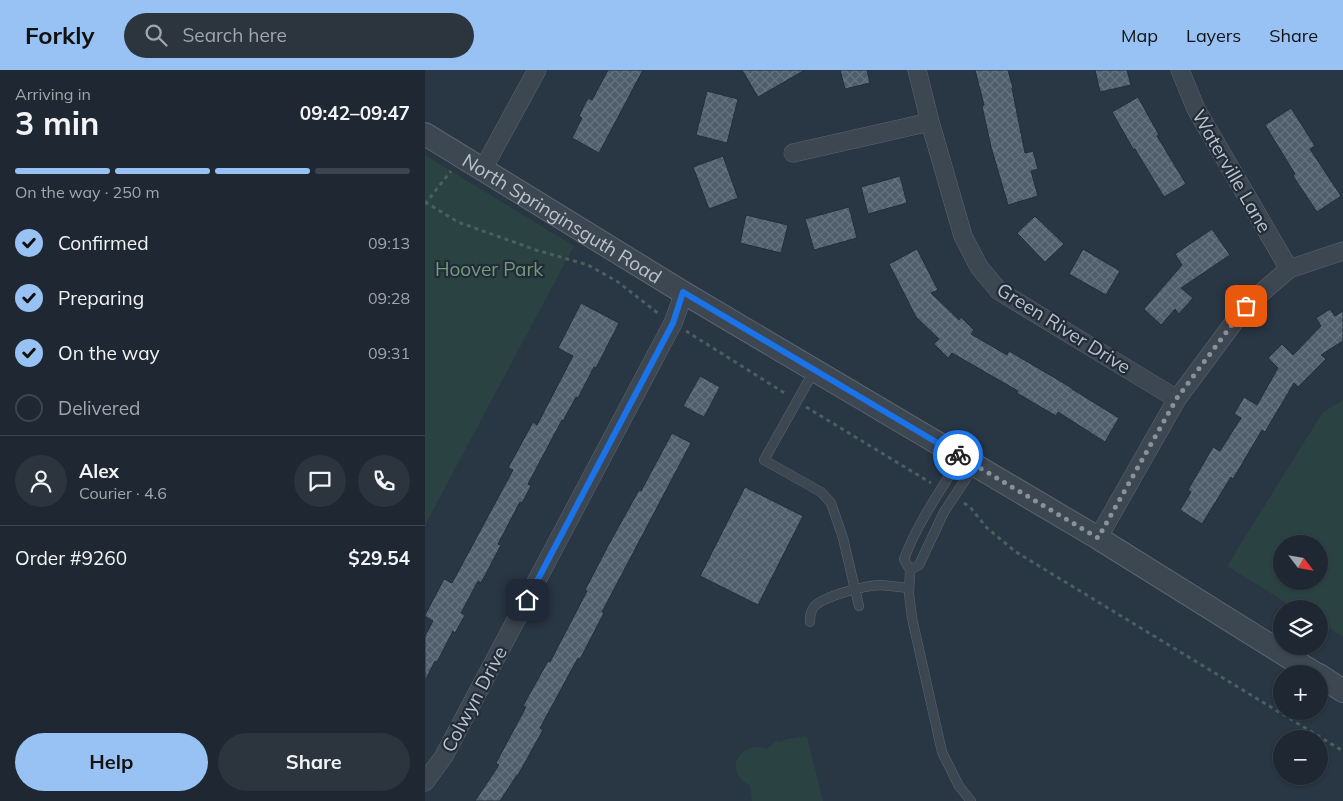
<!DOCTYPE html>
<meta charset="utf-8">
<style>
body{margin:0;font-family:Mulish,sans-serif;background:#2c343e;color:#f1f3f6;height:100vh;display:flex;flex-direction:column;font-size:19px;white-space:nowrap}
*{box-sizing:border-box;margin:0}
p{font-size:16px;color:#a1a6ac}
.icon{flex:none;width:28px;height:28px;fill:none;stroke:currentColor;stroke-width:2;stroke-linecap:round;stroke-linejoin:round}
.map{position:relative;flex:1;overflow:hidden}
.drawer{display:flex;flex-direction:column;background:#1f2832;width:425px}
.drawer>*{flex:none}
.needle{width:32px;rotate:121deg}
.tools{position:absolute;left:848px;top:465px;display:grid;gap:10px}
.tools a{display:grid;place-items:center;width:55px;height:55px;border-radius:50%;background:#1f2832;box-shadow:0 1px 4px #0004,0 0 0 1px #3c444d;font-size:25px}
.pin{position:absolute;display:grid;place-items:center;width:42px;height:42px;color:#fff;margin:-21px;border-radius:10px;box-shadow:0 2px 8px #0006}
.courier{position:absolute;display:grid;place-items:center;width:50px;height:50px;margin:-25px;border:4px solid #1a73e8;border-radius:50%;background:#fff;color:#222;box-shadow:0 1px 6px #0007}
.headline em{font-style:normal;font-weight:700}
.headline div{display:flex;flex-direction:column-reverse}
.headline{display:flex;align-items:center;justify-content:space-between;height:85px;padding:0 15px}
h1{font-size:32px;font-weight:700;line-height:38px}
.bar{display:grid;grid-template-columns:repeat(4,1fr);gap:8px 5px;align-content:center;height:60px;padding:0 15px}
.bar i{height:6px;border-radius:4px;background:#3c444d}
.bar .active{background:#98c2f3}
.bar p{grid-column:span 4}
.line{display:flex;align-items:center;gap:12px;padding:0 15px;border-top:1px solid #3c444d}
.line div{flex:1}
.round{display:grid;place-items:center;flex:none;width:52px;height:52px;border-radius:26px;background:#2c343e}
ol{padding:0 15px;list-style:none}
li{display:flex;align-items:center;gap:15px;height:55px}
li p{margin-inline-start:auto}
li .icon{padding:5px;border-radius:50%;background:#98c2f3;color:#111;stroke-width:4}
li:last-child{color:#a1a6ac}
li i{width:28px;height:28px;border:2px solid #3c444d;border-radius:50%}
.primary-button{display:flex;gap:10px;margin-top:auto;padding:10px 15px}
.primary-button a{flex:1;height:58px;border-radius:30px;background:#98c2f3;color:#111;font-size:20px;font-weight:700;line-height:58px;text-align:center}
.primary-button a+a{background:#2c343e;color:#f1f3f6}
header{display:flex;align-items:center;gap:30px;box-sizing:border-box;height:70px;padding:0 25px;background:#98c2f3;color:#111}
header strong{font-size:24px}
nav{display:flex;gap:28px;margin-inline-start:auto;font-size:18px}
.search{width:350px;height:45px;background:#2c343e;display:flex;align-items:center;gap:12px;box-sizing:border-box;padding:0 18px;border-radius:28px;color:#a1a6ac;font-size:19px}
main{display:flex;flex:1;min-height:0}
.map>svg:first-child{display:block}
.green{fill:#2b4243;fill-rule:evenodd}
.building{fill:url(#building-cross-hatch);stroke:#242e3a}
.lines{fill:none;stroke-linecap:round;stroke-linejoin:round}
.service-casing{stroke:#5c6570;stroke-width:10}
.minor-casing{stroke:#5c6570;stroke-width:19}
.tertiary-casing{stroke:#5c6570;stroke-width:24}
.path{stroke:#495f60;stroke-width:3;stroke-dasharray:4 4;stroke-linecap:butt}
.service{stroke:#3d4752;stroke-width:9}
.minor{stroke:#3d4752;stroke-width:18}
.tertiary{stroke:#3d4752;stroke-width:22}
.done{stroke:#88919c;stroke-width:5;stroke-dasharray:0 9}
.route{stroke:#1a73e8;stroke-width:6}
.labels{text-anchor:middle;stroke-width:4.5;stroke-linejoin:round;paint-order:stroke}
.street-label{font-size:19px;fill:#bbc2cc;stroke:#222c38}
.park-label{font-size:19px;fill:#739b7a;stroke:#222c38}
</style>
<header>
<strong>Forkly</strong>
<div class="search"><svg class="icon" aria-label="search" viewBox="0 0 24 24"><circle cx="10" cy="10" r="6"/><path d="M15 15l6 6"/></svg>Search here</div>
<nav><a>Map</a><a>Layers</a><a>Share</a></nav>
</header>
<main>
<section class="drawer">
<div class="headline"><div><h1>3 min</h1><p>Arriving in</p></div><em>09:42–09:47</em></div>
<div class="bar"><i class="active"></i><i class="active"></i><i class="active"></i><i></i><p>On the way · 250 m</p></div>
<ol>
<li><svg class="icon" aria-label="check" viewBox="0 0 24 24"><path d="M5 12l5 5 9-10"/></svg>Confirmed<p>09:13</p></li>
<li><svg class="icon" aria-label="check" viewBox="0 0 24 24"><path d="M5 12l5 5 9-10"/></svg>Preparing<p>09:28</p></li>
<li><svg class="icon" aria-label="check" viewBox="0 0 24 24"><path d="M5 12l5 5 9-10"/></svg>On the way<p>09:31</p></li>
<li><i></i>Delivered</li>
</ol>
<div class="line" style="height:90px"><a class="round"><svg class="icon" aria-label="person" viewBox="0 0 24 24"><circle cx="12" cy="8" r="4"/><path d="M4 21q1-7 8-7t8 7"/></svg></a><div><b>Alex</b><p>Courier · 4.6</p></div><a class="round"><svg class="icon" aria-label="chat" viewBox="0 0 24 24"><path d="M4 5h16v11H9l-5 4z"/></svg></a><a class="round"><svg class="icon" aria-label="phone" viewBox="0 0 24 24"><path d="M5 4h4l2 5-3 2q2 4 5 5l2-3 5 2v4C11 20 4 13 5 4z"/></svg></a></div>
<div class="line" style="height:65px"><div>Order #9260</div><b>$29.54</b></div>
<div class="primary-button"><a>Help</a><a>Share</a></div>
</section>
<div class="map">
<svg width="918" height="731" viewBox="0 0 918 731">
<defs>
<pattern id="building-cross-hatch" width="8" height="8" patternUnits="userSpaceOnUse" patternTransform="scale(1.25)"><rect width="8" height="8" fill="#505d6b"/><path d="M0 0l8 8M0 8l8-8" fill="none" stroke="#67737f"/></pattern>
</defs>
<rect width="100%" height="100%" fill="#293643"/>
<g class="green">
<polygon points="0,85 149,176 0,455"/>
<path d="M918,330V567L894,552V539H871L802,496L898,342ZM856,474H894V511H856Z"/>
<path d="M382,666L398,731H327L325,716C322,713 317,711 315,708C304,695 315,678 330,677C334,676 339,678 342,679L351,671L356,672L361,669Z"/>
</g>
<g class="building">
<polygon points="183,0 218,0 174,83 147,68 157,48 154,46 163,28 167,30"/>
<polygon points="317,0 380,0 333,27"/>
<polygon points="415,0 442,0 445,13 420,19"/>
<polygon points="550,0 583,0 588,18 587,18 600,83 608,81 613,99 606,101 613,126 583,135 566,77 557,36 559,35"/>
<polygon points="670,0 702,0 706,15 675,22"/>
<polygon points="282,21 313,29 302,73 271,65"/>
<polygon points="713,27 734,65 732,66 761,114 739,127 710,79 708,79 687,42"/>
<polygon points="866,38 890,76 885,79 916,126 892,142 868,106 870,104 840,55"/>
<polygon points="298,86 313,128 284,139 268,97"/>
<polygon points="475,106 482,133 443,144 436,117"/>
<polygon points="424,137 432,168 389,180 380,149"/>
<polygon points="321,145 363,155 356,183 315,173"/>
<polygon points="610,146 639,174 620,192 592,163"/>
<polygon points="787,159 805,185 756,218 768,228 754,244 750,239 736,255 719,239 757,195 750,184"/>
<polygon points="492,179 513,220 506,223 534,250 536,247 549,260 546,264 582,285 584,281 647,318 647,319 694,348 680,372 633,342 631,346 592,323 593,321 527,283 523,288 509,274 514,269 491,247 464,194"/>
<polygon points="658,179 695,201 681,225 644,204"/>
<polygon points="156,233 194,253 171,298 169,297 153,328 151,327 138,351 137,350 103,414 106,416 97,433 95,432 73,474 76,475 56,513 53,511 36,543 40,545 30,563 28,561 12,592 10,591 0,611 0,566 8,551 0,546 0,545 19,509 27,513 88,400 83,398 108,352 112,355 148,286 133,278"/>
<polygon points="905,239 910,246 918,241 918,271 896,285 901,289 873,317 869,313 840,362 837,360 808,409 806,407 777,454 755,440 766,422 763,420 788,377 795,381 816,348 809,344 819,327 832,335 853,298 843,288 857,274 868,285 896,256 891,248"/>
<polygon points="275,306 295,317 279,347 258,336"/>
<polygon points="247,363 266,373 177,542 179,543 155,589 153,588 115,658 118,660 93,705 92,705 75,731 50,731 74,695 71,693 101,637 98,636 123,591 125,592 162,521 160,520 184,474 214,420 216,421"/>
<polygon points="320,417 378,446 333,535 275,506"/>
</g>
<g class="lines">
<defs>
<g id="service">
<polyline points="389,301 339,390 396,422 406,433 418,468 434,536"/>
<path d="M536,387C516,420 493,452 479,489L485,500L484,524L487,548L517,682L534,716L546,731"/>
<polyline points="485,500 494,495 519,442 550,395"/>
<path d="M385,552C385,547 385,542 389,537C398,526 442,515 456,515C466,516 475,517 484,518"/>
</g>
<g id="minor">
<polyline points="492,0 505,52 538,166 554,197 574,221 752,329"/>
<polyline points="755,0 771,39 864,199"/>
<polyline points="368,83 505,52"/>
<polyline points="58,99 112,0"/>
<polyline points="673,468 752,329 821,236 864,199 918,181"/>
<polyline points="0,712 19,686 248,253 259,223"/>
</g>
<g id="tertiary">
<path id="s1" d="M0,64L259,223L673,468L891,604"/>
<polyline points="894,605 918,621"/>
</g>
</defs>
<use href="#service" class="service-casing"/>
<use href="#minor" class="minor-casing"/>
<use href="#tertiary" class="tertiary-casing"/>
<g class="path">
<polyline points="0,132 33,152 111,180 163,195 193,212 234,244"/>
<polyline points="0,134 26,101"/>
<polyline points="261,261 361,324"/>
<polyline points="381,337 506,413"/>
<polyline points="539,433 545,437 562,458 591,482 918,681"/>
</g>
<use href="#service" class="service"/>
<use href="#minor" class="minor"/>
<use href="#tertiary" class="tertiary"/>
</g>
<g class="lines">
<polyline class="done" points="533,385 673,468 752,328 821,236"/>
<polyline class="route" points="102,530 248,253 258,222 533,385"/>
</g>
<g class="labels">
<g class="street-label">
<text transform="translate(807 101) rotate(60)" y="7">Waterville Lane</text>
<text dy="7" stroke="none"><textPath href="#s1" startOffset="161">North Springinsguth Road</textPath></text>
<text transform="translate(639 258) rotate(32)" y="7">Green River Drive</text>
<text transform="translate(49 629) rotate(-62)" y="7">Colwyn Drive</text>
</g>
<g class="park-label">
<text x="64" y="206">Hoover Park</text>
</g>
</g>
</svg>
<div class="tools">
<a><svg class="needle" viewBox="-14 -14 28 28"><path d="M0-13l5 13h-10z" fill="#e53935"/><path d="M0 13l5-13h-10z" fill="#a1a6ac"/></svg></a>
<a><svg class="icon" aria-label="layers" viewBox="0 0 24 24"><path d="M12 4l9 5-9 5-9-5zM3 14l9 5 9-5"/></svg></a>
<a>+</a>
<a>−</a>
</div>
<div class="pin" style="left:821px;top:236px;background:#ea580c"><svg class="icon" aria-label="bag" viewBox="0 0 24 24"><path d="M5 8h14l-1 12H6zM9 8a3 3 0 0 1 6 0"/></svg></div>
<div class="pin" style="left:102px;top:530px;background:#1f2937"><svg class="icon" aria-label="home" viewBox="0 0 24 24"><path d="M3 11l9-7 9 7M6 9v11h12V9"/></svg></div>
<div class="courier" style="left:533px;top:385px"><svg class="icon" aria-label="bike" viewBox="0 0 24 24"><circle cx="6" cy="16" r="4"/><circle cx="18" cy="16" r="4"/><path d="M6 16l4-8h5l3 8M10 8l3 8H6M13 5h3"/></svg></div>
</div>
</main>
